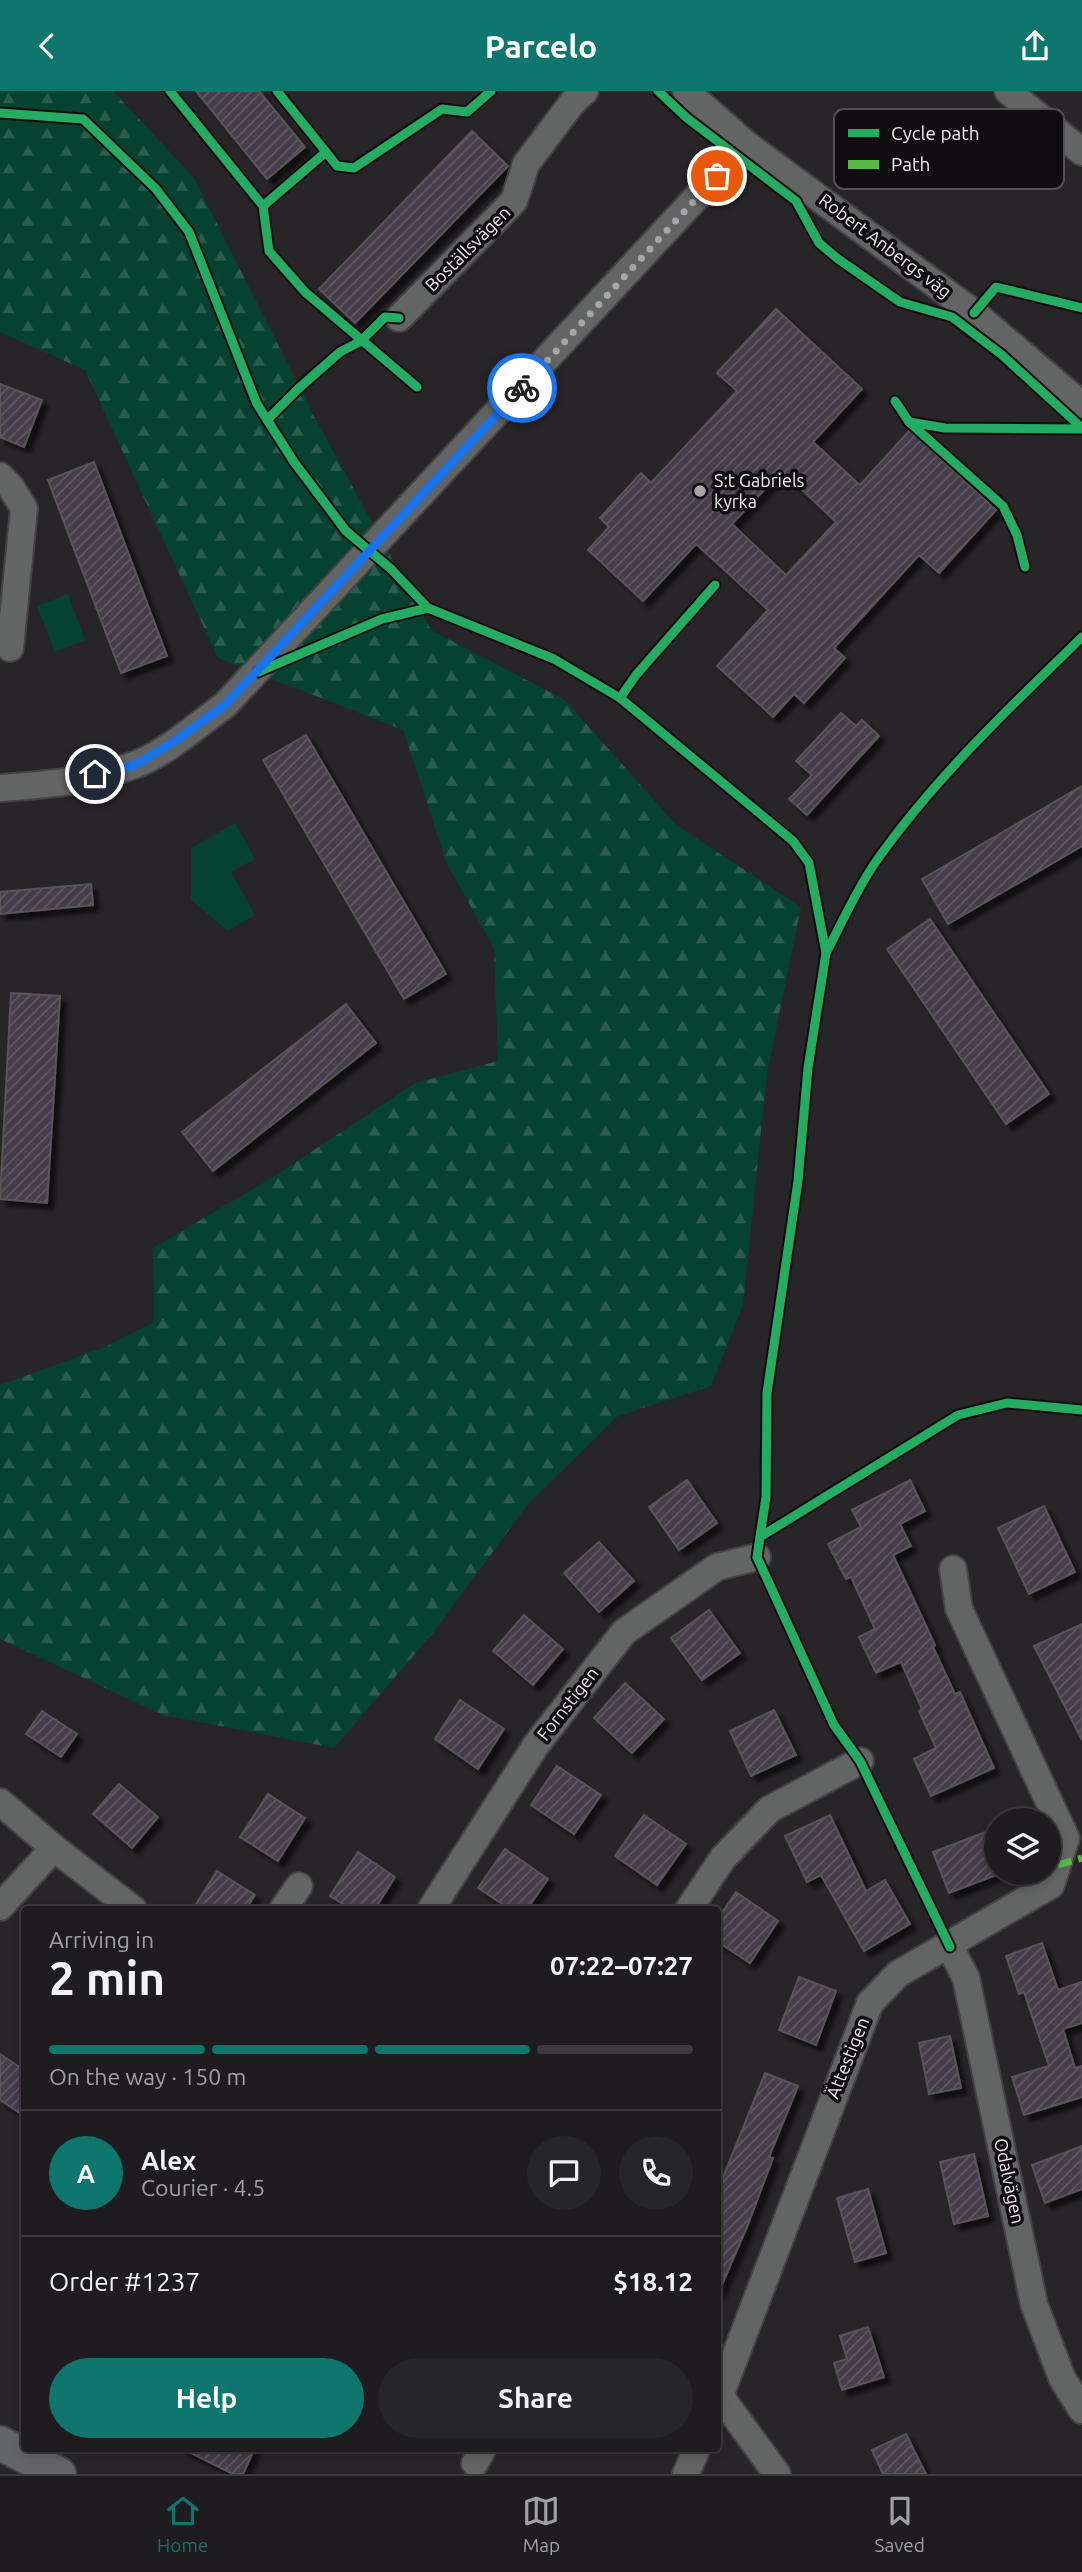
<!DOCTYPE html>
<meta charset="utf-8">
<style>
body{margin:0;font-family:Ubuntu,sans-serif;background:#262528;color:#f1f3f6;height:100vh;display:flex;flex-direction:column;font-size:26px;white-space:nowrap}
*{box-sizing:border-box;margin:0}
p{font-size:23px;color:#a1a1a4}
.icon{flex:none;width:38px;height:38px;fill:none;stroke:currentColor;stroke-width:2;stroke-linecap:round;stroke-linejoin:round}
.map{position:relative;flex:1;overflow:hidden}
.drawer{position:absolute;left:21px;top:1815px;width:700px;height:546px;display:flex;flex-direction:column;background:#1e1c1f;border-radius:7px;box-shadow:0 4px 10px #0003,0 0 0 2px #3c3a3d}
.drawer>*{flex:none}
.controls{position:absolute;left:984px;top:1717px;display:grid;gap:14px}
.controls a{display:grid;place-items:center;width:77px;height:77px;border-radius:50%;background:#1e1c1f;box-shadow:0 4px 10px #0003,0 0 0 2px #3c3a3d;font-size:35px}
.pin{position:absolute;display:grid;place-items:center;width:60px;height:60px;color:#fff;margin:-30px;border:4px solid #fff;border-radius:50%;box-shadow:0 2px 7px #0007}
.courier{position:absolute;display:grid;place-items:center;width:70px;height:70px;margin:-35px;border:5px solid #1a73e8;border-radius:50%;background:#fff;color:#222;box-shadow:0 2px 9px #0007}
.headline em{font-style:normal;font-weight:600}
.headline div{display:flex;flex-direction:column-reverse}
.headline{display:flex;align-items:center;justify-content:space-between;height:119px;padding:0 28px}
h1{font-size:46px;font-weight:600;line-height:52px}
.bar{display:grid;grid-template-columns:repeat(4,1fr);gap:10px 7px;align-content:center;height:84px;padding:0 28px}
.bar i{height:9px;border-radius:5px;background:#3c3a3d}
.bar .selected{background:#0f766e}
.bar p{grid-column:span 4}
.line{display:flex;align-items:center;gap:18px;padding:0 28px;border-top:2px solid #3c3a3d}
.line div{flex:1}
.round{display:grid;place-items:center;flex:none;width:74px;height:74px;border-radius:37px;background:#262528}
.primary-button{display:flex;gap:14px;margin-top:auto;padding:14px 28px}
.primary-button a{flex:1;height:80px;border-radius:42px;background:#0f766e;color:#fff;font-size:28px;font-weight:600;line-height:80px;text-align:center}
.primary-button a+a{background:#262528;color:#f1f3f6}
header{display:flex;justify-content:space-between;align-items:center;height:91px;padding:0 28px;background:#0f766e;color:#fff;font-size:32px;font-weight:600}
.menu{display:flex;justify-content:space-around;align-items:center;height:98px;border-top:2px solid #3c3a3d;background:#1e1c1f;font-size:19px;color:#a1a1a4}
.menu a{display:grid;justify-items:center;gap:4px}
.menu .selected{color:#0f766e}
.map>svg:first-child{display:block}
.green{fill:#05422f}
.forest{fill:url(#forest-firs)}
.building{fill:url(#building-hatch);stroke:#585559;stroke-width:2;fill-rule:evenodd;filter:url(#shadow)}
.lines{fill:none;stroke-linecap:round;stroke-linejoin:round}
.minor-casing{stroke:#444244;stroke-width:30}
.major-casing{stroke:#444244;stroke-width:37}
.minor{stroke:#636464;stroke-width:26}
.major{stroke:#646566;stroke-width:33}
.quiet{stroke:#58b947;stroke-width:7;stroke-dasharray:14 7;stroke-linecap:butt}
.cycleway-casing{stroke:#100d11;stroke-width:13}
.cycleway{stroke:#26ab63;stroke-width:9}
.done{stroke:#a9a6ab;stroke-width:7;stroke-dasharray:0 12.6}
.route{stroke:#1a73e8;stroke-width:9}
.poi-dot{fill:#a9a6ab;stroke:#100d11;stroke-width:2.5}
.labels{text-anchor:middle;stroke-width:7;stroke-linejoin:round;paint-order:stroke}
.street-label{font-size:18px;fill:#efebf1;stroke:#100d11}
.poi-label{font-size:18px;fill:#efebf1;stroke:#100d11;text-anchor:start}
.key{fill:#100d11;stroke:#535054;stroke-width:2}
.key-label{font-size:19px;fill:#efebf1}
</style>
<header><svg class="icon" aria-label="back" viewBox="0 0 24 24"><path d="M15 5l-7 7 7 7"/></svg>Parcelo<svg class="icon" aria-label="share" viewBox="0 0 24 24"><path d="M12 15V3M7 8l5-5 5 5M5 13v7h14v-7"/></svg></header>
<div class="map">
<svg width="1082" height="2383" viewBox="0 0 1082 2383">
<defs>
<pattern id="forest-firs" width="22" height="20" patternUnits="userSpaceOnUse" patternTransform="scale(1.75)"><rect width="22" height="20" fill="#05422f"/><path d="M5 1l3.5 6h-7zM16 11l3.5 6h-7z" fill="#2a5d4e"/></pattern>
<pattern id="building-hatch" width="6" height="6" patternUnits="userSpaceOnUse" patternTransform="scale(1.75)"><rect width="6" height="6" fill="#453c49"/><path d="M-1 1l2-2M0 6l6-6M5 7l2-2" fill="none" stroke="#605864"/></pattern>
<filter id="shadow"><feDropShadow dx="6" dy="6" stdDeviation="2" flood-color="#0009"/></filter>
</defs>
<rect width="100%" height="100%" fill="#282529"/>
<g class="green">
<polygon points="68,503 85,549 55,561 37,515"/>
<polygon points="235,732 255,768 231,781 255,824 228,840 191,809 191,757"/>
</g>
<polygon class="forest" points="0,0 113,0 194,87 315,327 431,539 565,609 676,734 801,816 767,982 743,1214 711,1295 618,1325 528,1413 433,1542 334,1657 163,1624 0,1548 0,1294 105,1256 154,1231 153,1157 272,1087 415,992 498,970 494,857 447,773 403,639 218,567 85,279 0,241"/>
<g class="building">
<polygon points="196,0 259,0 305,56 267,88"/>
<polygon points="472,40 508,75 355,232 319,198"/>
<path d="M776,218L862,298L813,351L860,394L910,339L996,419L939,482L919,464L834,557L845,567L804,612L794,603L773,626L717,575L768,519L696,453L643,510L588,459L609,436L600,427L641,382L651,392L737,300L717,282ZM782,380L836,431L786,484L732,433Z"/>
<polygon points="0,293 42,309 24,356 0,346"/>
<polygon points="94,371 167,565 121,582 48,389"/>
<polygon points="841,622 856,635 862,629 879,645 807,724 789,708 812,684 796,670"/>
<polygon points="306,644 446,883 404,908 263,669"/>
<polygon points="1082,695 1082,755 948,833 922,788"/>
<polygon points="91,793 93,814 0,823 0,801"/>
<polygon points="930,828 1049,1003 1006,1033 887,858"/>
<polygon points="11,902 60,905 47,1112 0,1108"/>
<polygon points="346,913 376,952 213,1080 182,1041"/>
<polygon points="687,1389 717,1432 679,1459 649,1416"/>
<polygon points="910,1389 925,1420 900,1433 911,1455 893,1464 935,1554 933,1556 955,1603 960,1601 994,1677 931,1705 914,1668 936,1657 919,1620 922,1618 901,1571 876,1582 859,1546 875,1538 851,1486 846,1488 828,1453 861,1436 852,1419"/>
<polygon points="1044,1415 1075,1481 1029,1503 998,1437"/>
<polygon points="599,1451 634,1490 599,1521 564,1482"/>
<polygon points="709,1519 740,1562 702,1589 671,1547"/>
<polygon points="524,1524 563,1558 533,1594 493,1560"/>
<polygon points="1082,1533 1082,1649 1034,1555"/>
<polygon points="625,1592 664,1628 632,1662 594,1627"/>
<polygon points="460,1609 504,1638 478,1678 435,1648"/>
<polygon points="774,1619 796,1664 751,1685 730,1640"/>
<polygon points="42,1620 77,1643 61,1666 26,1643"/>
<polygon points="557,1675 601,1704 574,1743 531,1714"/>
<polygon points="119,1693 158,1726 132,1757 93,1723"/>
<polygon points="268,1703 305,1727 278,1770 240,1746"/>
<polygon points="644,1724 686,1753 657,1794 615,1765"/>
<polygon points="830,1724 866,1800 885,1789 910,1833 864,1860 821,1784 807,1791 785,1745"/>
<polygon points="996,1737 996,1784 949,1802 933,1761"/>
<polygon points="505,1758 548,1788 527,1818 510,1818 478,1797"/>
<polygon points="358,1761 395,1786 375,1818 351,1818 330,1805"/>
<polygon points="217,1780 255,1804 246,1818 193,1818"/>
<polygon points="736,1801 778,1830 750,1872 718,1851 718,1828"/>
<polygon points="1042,1852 1058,1899 1082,1891 1082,1932 1063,1938 1075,1977 1082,1975 1082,2006 1024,2024 1012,1986 1049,1975 1024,1901 1019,1903 1006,1865"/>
<polygon points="799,1886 836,1900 816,1954 779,1939"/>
<polygon points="950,1945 961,1997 929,2003 919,1952"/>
<polygon points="0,1963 24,1979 24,2025 0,2009"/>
<polygon points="765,1982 798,1995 769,2066 773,2067 747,2136 718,2203 718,2099"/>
<polygon points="1082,2055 1082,2098 1045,2112 1032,2074"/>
<polygon points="974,2063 988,2125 954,2133 940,2071"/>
<polygon points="868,2098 886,2162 855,2171 837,2107"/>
<polygon points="868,2236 884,2286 842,2299 834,2272 847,2268 840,2245"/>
<polygon points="906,2343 926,2383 883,2383 872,2359"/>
<polygon points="181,2357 255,2357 243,2383 233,2383"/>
</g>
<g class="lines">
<defs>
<g id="minor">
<polyline points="686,0 746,53 974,222 1082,314"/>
<polyline points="1008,0 1082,61"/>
<polyline points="399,227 514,110 526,73 572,12 585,0"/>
<polyline points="0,385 10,395 24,417 10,557"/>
<path d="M0,697C45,694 92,690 134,674C167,662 197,634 225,614L746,53"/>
<polyline points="0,1711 54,1757 0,1816"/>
<polyline points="54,1757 133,1818"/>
<polyline points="283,1818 299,1795"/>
<polyline points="431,1818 536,1654 624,1541 717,1476 757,1466"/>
<polyline points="689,1818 723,1767 770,1718 860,1670"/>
<polyline points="950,1856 966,1887 1034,2213 1062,2287 1082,2319"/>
<polyline points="718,2302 777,2383"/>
<polyline points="718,2310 870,1912 898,1883 1051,1794 1066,1747 959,1518 953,1478"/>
<polyline points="475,2372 483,2357"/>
<polyline points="686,2383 697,2357"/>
</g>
<polyline id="major" points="0,2352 59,2383"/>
</defs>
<use href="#minor" class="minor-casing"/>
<use href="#major" class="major-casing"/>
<use href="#minor" class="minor"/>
<use href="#major" class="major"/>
<polyline class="quiet" points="1058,1774 1082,1767"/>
<defs>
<g id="cycleway">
<polyline points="170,0 263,115 269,160 305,201 417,296"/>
<polyline points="658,0 687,27 796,110 819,152 838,168 900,211 952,226 1002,264 1082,337"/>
<polyline points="0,22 83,28 156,98 189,141 257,313 294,371 346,440 391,478 428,517 554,568 620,607 793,750 809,772 826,862 808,977 798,1090 767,1302 766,1406 757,1466 834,1634 860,1670 950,1856"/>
<polyline points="326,61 337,75 354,77 442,18 467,21 491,0"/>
<polyline points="263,115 326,61 277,0"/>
<polyline points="974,222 996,196 1082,217"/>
<polyline points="895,310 909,331 1003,415 1017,444 1025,476"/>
<polyline points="267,329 299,297 340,261 361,250 385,226 399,227"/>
<polyline points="909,331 945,337 1082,338"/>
<polyline points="258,581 382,528 428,517"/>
<polyline points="620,607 636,584 715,494"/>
<path d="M826,862C842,832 857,797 877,769C935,687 1010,616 1082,546"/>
<polyline points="760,1446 958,1324 1007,1312 1082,1319"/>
</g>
</defs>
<use href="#cycleway" class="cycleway-casing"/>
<use href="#cycleway" class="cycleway"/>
</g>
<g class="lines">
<polyline class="done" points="522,297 717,85"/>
<polyline class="route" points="95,683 135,674 175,650 225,614 522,297"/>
</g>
<circle class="poi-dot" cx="700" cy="400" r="7"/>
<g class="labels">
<g class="street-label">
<text transform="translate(885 155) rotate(37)" y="6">Robert Anbergs väg</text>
<text transform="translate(468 158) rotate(-45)" y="6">Boställsvägen</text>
<text transform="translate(568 1613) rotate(-52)" y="6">Fornstigen</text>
<text transform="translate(848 1967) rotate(-68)" y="6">Ättestigen</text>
<text transform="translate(1009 2090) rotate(78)" y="6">Odalvägen</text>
</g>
<g class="poi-label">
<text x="714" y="396">S:t Gabriels<tspan x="714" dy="21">kyrka</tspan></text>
</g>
</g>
<rect x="834" y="18" width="230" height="80" rx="10" class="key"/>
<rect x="848" y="38" width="31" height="8" fill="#26ab63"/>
<rect x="848" y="69" width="31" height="9" fill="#58b947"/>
<g class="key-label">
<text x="891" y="49">Cycle path</text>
<text x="891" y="80">Path</text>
</g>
</svg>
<div class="controls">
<a><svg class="icon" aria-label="layers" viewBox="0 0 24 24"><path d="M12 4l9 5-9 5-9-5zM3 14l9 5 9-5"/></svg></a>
</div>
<div class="pin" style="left:717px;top:85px;background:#ea580c"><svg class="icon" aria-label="bag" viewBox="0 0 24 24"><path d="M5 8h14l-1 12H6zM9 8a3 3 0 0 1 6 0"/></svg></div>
<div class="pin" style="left:95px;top:683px;background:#1f2937"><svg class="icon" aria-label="home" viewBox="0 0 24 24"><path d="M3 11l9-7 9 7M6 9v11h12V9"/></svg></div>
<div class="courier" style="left:522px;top:297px"><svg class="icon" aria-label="bike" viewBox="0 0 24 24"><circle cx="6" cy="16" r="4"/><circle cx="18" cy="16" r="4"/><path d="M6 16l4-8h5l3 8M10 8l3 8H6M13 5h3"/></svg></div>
<section class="drawer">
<div class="headline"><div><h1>2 min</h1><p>Arriving in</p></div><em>07:22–07:27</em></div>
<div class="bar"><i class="selected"></i><i class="selected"></i><i class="selected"></i><i></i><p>On the way · 150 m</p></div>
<div class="line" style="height:126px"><b class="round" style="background:#0f766e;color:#fff">A</b><div><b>Alex</b><p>Courier · 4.5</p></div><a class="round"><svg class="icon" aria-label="chat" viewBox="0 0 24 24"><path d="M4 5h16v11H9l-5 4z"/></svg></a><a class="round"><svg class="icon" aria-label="phone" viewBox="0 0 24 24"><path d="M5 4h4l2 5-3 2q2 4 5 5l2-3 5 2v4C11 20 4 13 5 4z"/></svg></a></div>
<div class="line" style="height:91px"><div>Order #1237</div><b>$18.12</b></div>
<div class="primary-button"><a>Help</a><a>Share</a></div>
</section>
</div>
<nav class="menu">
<a class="selected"><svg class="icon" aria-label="home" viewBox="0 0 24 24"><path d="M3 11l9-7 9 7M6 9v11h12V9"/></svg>Home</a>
<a><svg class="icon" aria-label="map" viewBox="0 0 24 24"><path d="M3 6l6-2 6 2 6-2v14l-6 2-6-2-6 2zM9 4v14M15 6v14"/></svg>Map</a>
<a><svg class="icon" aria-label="saved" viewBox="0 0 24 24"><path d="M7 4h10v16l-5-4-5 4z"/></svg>Saved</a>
</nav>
